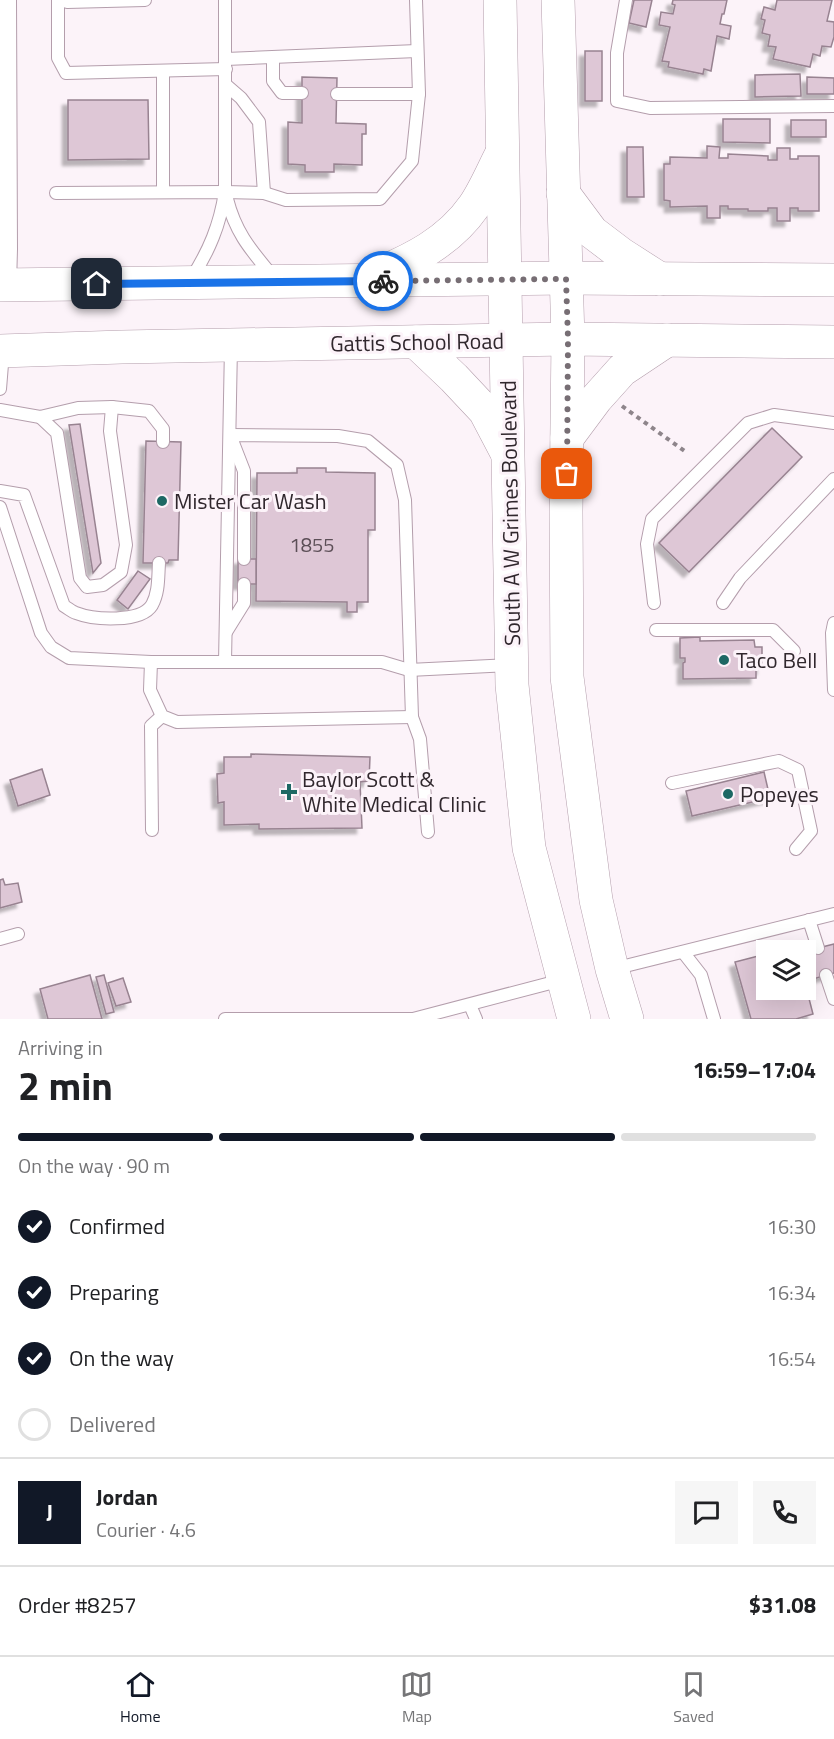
<!DOCTYPE html>
<meta charset="utf-8">
<style>
body{margin:0;font-family:"Titillium Web",sans-serif;background:#f6f6f6;color:#202124;height:100vh;display:flex;flex-direction:column;font-size:22px;white-space:nowrap}
*{box-sizing:border-box;margin:0}
p{font-size:20px;color:#757577}
.icon{flex:none;width:33px;height:33px;fill:none;stroke:currentColor;stroke-width:2;stroke-linecap:round;stroke-linejoin:round}
.map{position:relative;height:1019px;overflow:hidden}
.side{display:flex;flex-direction:column;background:#fff;flex:1}
.side>*{flex:none}
.tools{position:absolute;left:756px;top:940px;display:grid;gap:12px}
.tools a{display:grid;place-items:center;width:60px;height:60px;border-radius:0px;background:#fff;box-shadow:0 6px 24px #0002;font-size:30px}
.pin{position:absolute;display:grid;place-items:center;width:51px;height:51px;color:#fff;margin:-26px;border-radius:12px;box-shadow:0 3px 9px #0006}
.courier{position:absolute;display:grid;place-items:center;width:60px;height:60px;margin:-30px;border:4px solid #1a73e8;border-radius:50%;background:#fff;color:#222;box-shadow:0 2px 8px #0007}
.head em{font-style:normal;font-weight:700}
.head div{display:flex;flex-direction:column-reverse}
.head{display:flex;align-items:center;justify-content:space-between;height:102px;padding:0 18px}
h1{font-size:39px;font-weight:700;line-height:45px}
.bar{display:grid;grid-template-columns:repeat(4,1fr);gap:9px 6px;align-content:center;height:72px;padding:0 18px}
.bar i{height:8px;border-radius:4px;background:#e0e0e0}
.bar .current{background:#111827}
.bar p{grid-column:span 4}
.line{display:flex;align-items:center;gap:15px;padding:0 18px;border-top:2px solid #e0e0e0}
.line div{flex:1}
.round{display:grid;place-items:center;flex:none;width:63px;height:63px;border-radius:0px;background:#f6f6f6}
ol{padding:0 18px;list-style:none}
li{display:flex;align-items:center;gap:18px;height:66px}
li p{margin-inline-start:auto}
li .icon{padding:6px;border-radius:50%;background:#111827;color:#fff;stroke-width:4}
li:last-child{color:#757577}
li i{width:33px;height:33px;border:3px solid #e0e0e0;border-radius:50%}
.menu{display:flex;justify-content:space-around;align-items:center;height:84px;border-top:2px solid #e0e0e0;background:#fff;font-size:16px;color:#757577}
.menu a{display:grid;justify-items:center;gap:3px}
.menu .current{color:#111827}
.map>svg:first-child{display:block}
.building{fill:#dec7d6;stroke:#988391;stroke-width:1.5;filter:url(#shadow)}
.lines{fill:none;stroke-linecap:round;stroke-linejoin:round}
.service-casing{stroke:#b49eac;stroke-width:14}
.minor-casing{stroke:#b49eac;stroke-width:24}
.secondary-casing{stroke:#b49eac;stroke-width:34}
.path{stroke:#8e858b;stroke-width:4;stroke-dasharray:4.5 4.5;stroke-linecap:butt}
.service{stroke:#fff;stroke-width:12}
.minor{stroke:#fff;stroke-width:22}
.secondary{stroke:#fff;stroke-width:33}
.done{stroke:#776e74;stroke-width:6;stroke-dasharray:0 10.8}
.route{stroke:#1a73e8;stroke-width:8}
.poi-dot{fill:#1d6864;stroke:#fcf3f9;stroke-width:2}
.labels{text-anchor:middle;stroke-width:6;stroke-linejoin:round;paint-order:stroke}
.number-label{font-size:20px;fill:#5c4f57}
.street-label{font-size:22px;fill:#30272d;stroke:#fcf3f9}
.poi-label{font-size:22px;fill:#30272d;stroke:#fcf3f9;text-anchor:start}
</style>
<div class="map">
<svg width="834" height="1019" viewBox="0 0 834 1019">
<defs>
<filter id="shadow"><feDropShadow dx="-5.5" dy="5.5" stdDeviation="1.5" flood-color="#0004"/></filter>
</defs>
<rect width="100%" height="100%" fill="#fcf3f9"/>
<g class="building">
<polygon points="634,0 652,0 646,27 629,23"/>
<polygon points="673,0 727,0 724,14 722,14 720,24 731,26 729,39 717,36 711,71 704,69 703,74 668,67 669,62 662,61 670,27 659,25 661,12 673,14 675,5 672,4"/>
<polygon points="777,0 832,0 827,21 834,22 834,37 831,47 822,46 820,56 813,54 810,67 773,59 776,47 768,46 770,35 762,33 765,20 761,19 764,7 775,10"/>
<rect x="585" y="51" width="17" height="50"/>
<polygon points="800,74 801,96 755,97 755,75"/>
<polygon points="302,77 337,78 336,123 366,124 366,134 362,134 362,165 334,164 334,172 305,172 305,165 288,164 288,122 302,123"/>
<polygon points="807,77 834,78 834,94 807,94"/>
<polygon points="68,100 148,100 149,159 68,160"/>
<polygon points="723,119 770,119 770,143 723,142"/>
<rect x="791" y="120" width="35" height="17"/>
<polygon points="707,146 720,147 719,158 728,158 728,154 749,155 768,156 768,160 777,160 777,148 790,148 790,159 798,159 798,156 819,156 819,211 798,211 798,208 790,208 790,221 777,221 777,208 768,208 768,211 748,211 748,209 728,209 728,206 720,206 720,218 707,218 707,206 670,207 670,201 664,200 664,164 670,164 670,157 707,158"/>
<polygon points="627,147 643,147 644,197 627,197"/>
<polygon points="80,424 101,563 93,573 69,425"/>
<polygon points="772,428 802,457 689,572 659,543"/>
<polygon points="146,441 181,442 178,560 169,560 168,563 143,563"/>
<polygon points="297,468 326,468 326,472 375,473 375,530 368,530 368,602 357,602 357,612 347,612 347,602 256,601 257,473 297,473"/>
<rect x="238" y="559" width="18" height="25"/>
<polygon points="138,571 150,579 128,609 117,600"/>
<polygon points="700,637 700,641 754,640 755,647 762,647 762,669 756,669 756,678 683,679 683,663 685,662 685,658 680,658 680,638"/>
<polygon points="251,754 370,757 369,781 360,782 362,828 259,829 259,824 224,825 224,802 218,803 217,774 224,773 224,757 251,757"/>
<polygon points="42,769 50,795 18,806 10,780"/>
<polygon points="764,772 770,798 692,816 686,791"/>
<polygon points="3,879 5,885 18,883 22,902 0,908 0,880"/>
<polygon points="834,944 834,973 806,981 806,951"/>
<polygon points="766,954 766,990 806,990 806,987 813,1014 796,1019 751,1019 735,962"/>
<polygon points="90,975 102,1019 48,1019 40,989"/>
<polygon points="104,975 114,1012 106,1014 96,977"/>
<polygon points="123,978 131,1002 116,1006 108,983"/>
</g>
<g class="lines">
<defs>
<g id="service">
<polyline points="58,0 58,58 66,73 226,69"/>
<polyline points="65,0 67,2 145,0"/>
<polyline points="626,0 617,53 617,101 650,108 834,106"/>
<polyline points="273,58 273,81 282,93 302,93"/>
<polyline points="226,59 417,51"/>
<polyline points="163,71 163,192"/>
<polyline points="226,85 241,98 259,122 264,193"/>
<polyline points="337,94 419,94"/>
<polyline points="56,193 225,192 264,193 286,200 380,199 412,161 419,94 416,0"/>
<path d="M227,199C236,234 251,250 274,278"/>
<path d="M191,279C209,251 220,225 225,192V0"/>
<polyline points="0,389 3,352"/>
<polyline points="0,410 40,417 78,408 112,407 149,411 163,429 163,442"/>
<polyline points="40,417 57,433 80,578 87,587 103,585 121,572 126,545 110,431 112,407"/>
<path d="M0,491L24,495L64,606C68,608 72,612 76,613C94,620 141,623 152,605C159,592 158,578 159,563"/>
<polyline points="0,507 41,633 51,647 69,658 151,662 382,662 409,670 511,665"/>
<polyline points="244,559 244,471 230,435 338,436 368,441 397,465 405,500 412,717 420,739 428,832"/>
<polyline points="654,603 647,544 652,519 748,423 774,415 834,423"/>
<polyline points="723,603 740,578 834,479"/>
<polyline points="834,623 832,633 834,690"/>
<polyline points="656,630 773,630 794,651"/>
<polyline points="226,632 244,603 244,584"/>
<polyline points="151,662 150,690 162,716 177,722 412,717"/>
<polyline points="225,662 231,346"/>
<polyline points="672,783 779,761 798,770 811,831 796,849"/>
<polyline points="152,830 151,726 162,716"/>
<polyline points="809,920 818,948"/>
<polyline points="0,939 18,934"/>
<polyline points="683,952 701,975 714,1019"/>
<polyline points="613,969 834,914"/>
<polyline points="826,975 834,999"/>
<polyline points="470,1005 476,1019"/>
<polyline points="225,1019 413,1019 562,980"/>
</g>
<polyline id="minor" points="5,285 6,249 5,0"/>
<g id="secondary">
<polyline points="500,0 512,685 529,848 574,1019"/>
<polyline points="558,0 568,339 566,511 567,677 596,900 612,969 627,1019"/>
<polyline points="563,193 592,232 621,254 660,279"/>
<path d="M373,276C412,260 449,242 474,206C485,190 493,170 502,153"/>
<polyline points="0,285 566,278 834,280"/>
<polyline points="416,342 454,378 485,411 506,451"/>
<polyline points="0,351 122,347 568,339 834,342"/>
<polyline points="567,438 596,399 622,370 667,340"/>
</g>
</defs>
<use href="#service" class="service-casing"/>
<use href="#minor" class="minor-casing"/>
<use href="#secondary" class="secondary-casing"/>
<polyline class="path" points="622,406 686,452"/>
<use href="#service" class="service"/>
<use href="#minor" class="minor"/>
<use href="#secondary" class="secondary"/>
</g>
<g class="lines">
<polyline class="done" points="383,281 566,279 568,339 567,474"/>
<polyline class="route" points="97,284 383,281"/>
</g>
<g class="poi-dot">
<circle cx="162" cy="501" r="6"/>
<circle cx="724" cy="660" r="6"/>
<path d="M286 783h6v6h6v6h-6v6h-6v-6h-6v-6h6z"/>
<circle cx="728" cy="794" r="6"/>
</g>
<g class="labels">
<g class="number-label">
<text x="312" y="552">1855</text>
</g>
<g class="street-label">
<text transform="translate(417 342) rotate(-1)" y="8">Gattis School Road</text>
<text transform="translate(510 513) rotate(-91)" y="8">South A W Grimes Boulevard</text>
</g>
<g class="poi-label">
<text x="174" y="509">Mister Car Wash</text>
<text x="736" y="668">Taco Bell</text>
<text x="302" y="787">Baylor Scott &amp;<tspan x="302" dy="25">White Medical Clinic</tspan></text>
<text x="740" y="802">Popeyes</text>
</g>
</g>
</svg>
<div class="tools">
<a><svg class="icon" aria-label="layers" viewBox="0 0 24 24"><path d="M12 4l9 5-9 5-9-5zM3 14l9 5 9-5"/></svg></a>
</div>
<div class="pin" style="left:567px;top:474px;background:#ea580c"><svg class="icon" aria-label="bag" viewBox="0 0 24 24"><path d="M5 8h14l-1 12H6zM9 8a3 3 0 0 1 6 0"/></svg></div>
<div class="pin" style="left:97px;top:284px;background:#1f2937"><svg class="icon" aria-label="home" viewBox="0 0 24 24"><path d="M3 11l9-7 9 7M6 9v11h12V9"/></svg></div>
<div class="courier" style="left:383px;top:281px"><svg class="icon" aria-label="bike" viewBox="0 0 24 24"><circle cx="6" cy="16" r="4"/><circle cx="18" cy="16" r="4"/><path d="M6 16l4-8h5l3 8M10 8l3 8H6M13 5h3"/></svg></div>
</div>
<section class="side">
<div class="head"><div><h1>2 min</h1><p>Arriving in</p></div><em>16:59–17:04</em></div>
<div class="bar"><i class="current"></i><i class="current"></i><i class="current"></i><i></i><p>On the way · 90 m</p></div>
<ol>
<li><svg class="icon" aria-label="check" viewBox="0 0 24 24"><path d="M5 12l5 5 9-10"/></svg>Confirmed<p>16:30</p></li>
<li><svg class="icon" aria-label="check" viewBox="0 0 24 24"><path d="M5 12l5 5 9-10"/></svg>Preparing<p>16:34</p></li>
<li><svg class="icon" aria-label="check" viewBox="0 0 24 24"><path d="M5 12l5 5 9-10"/></svg>On the way<p>16:54</p></li>
<li><i></i>Delivered</li>
</ol>
<div class="line" style="height:108px"><b class="round" style="background:#111827;color:#fff">J</b><div><b>Jordan</b><p>Courier · 4.6</p></div><a class="round"><svg class="icon" aria-label="chat" viewBox="0 0 24 24"><path d="M4 5h16v11H9l-5 4z"/></svg></a><a class="round"><svg class="icon" aria-label="phone" viewBox="0 0 24 24"><path d="M5 4h4l2 5-3 2q2 4 5 5l2-3 5 2v4C11 20 4 13 5 4z"/></svg></a></div>
<div class="line" style="height:78px"><div>Order #8257</div><b>$31.08</b></div>
</section>
<nav class="menu">
<a class="current"><svg class="icon" aria-label="home" viewBox="0 0 24 24"><path d="M3 11l9-7 9 7M6 9v11h12V9"/></svg>Home</a>
<a><svg class="icon" aria-label="map" viewBox="0 0 24 24"><path d="M3 6l6-2 6 2 6-2v14l-6 2-6-2-6 2zM9 4v14M15 6v14"/></svg>Map</a>
<a><svg class="icon" aria-label="saved" viewBox="0 0 24 24"><path d="M7 4h10v16l-5-4-5 4z"/></svg>Saved</a>
</nav>
